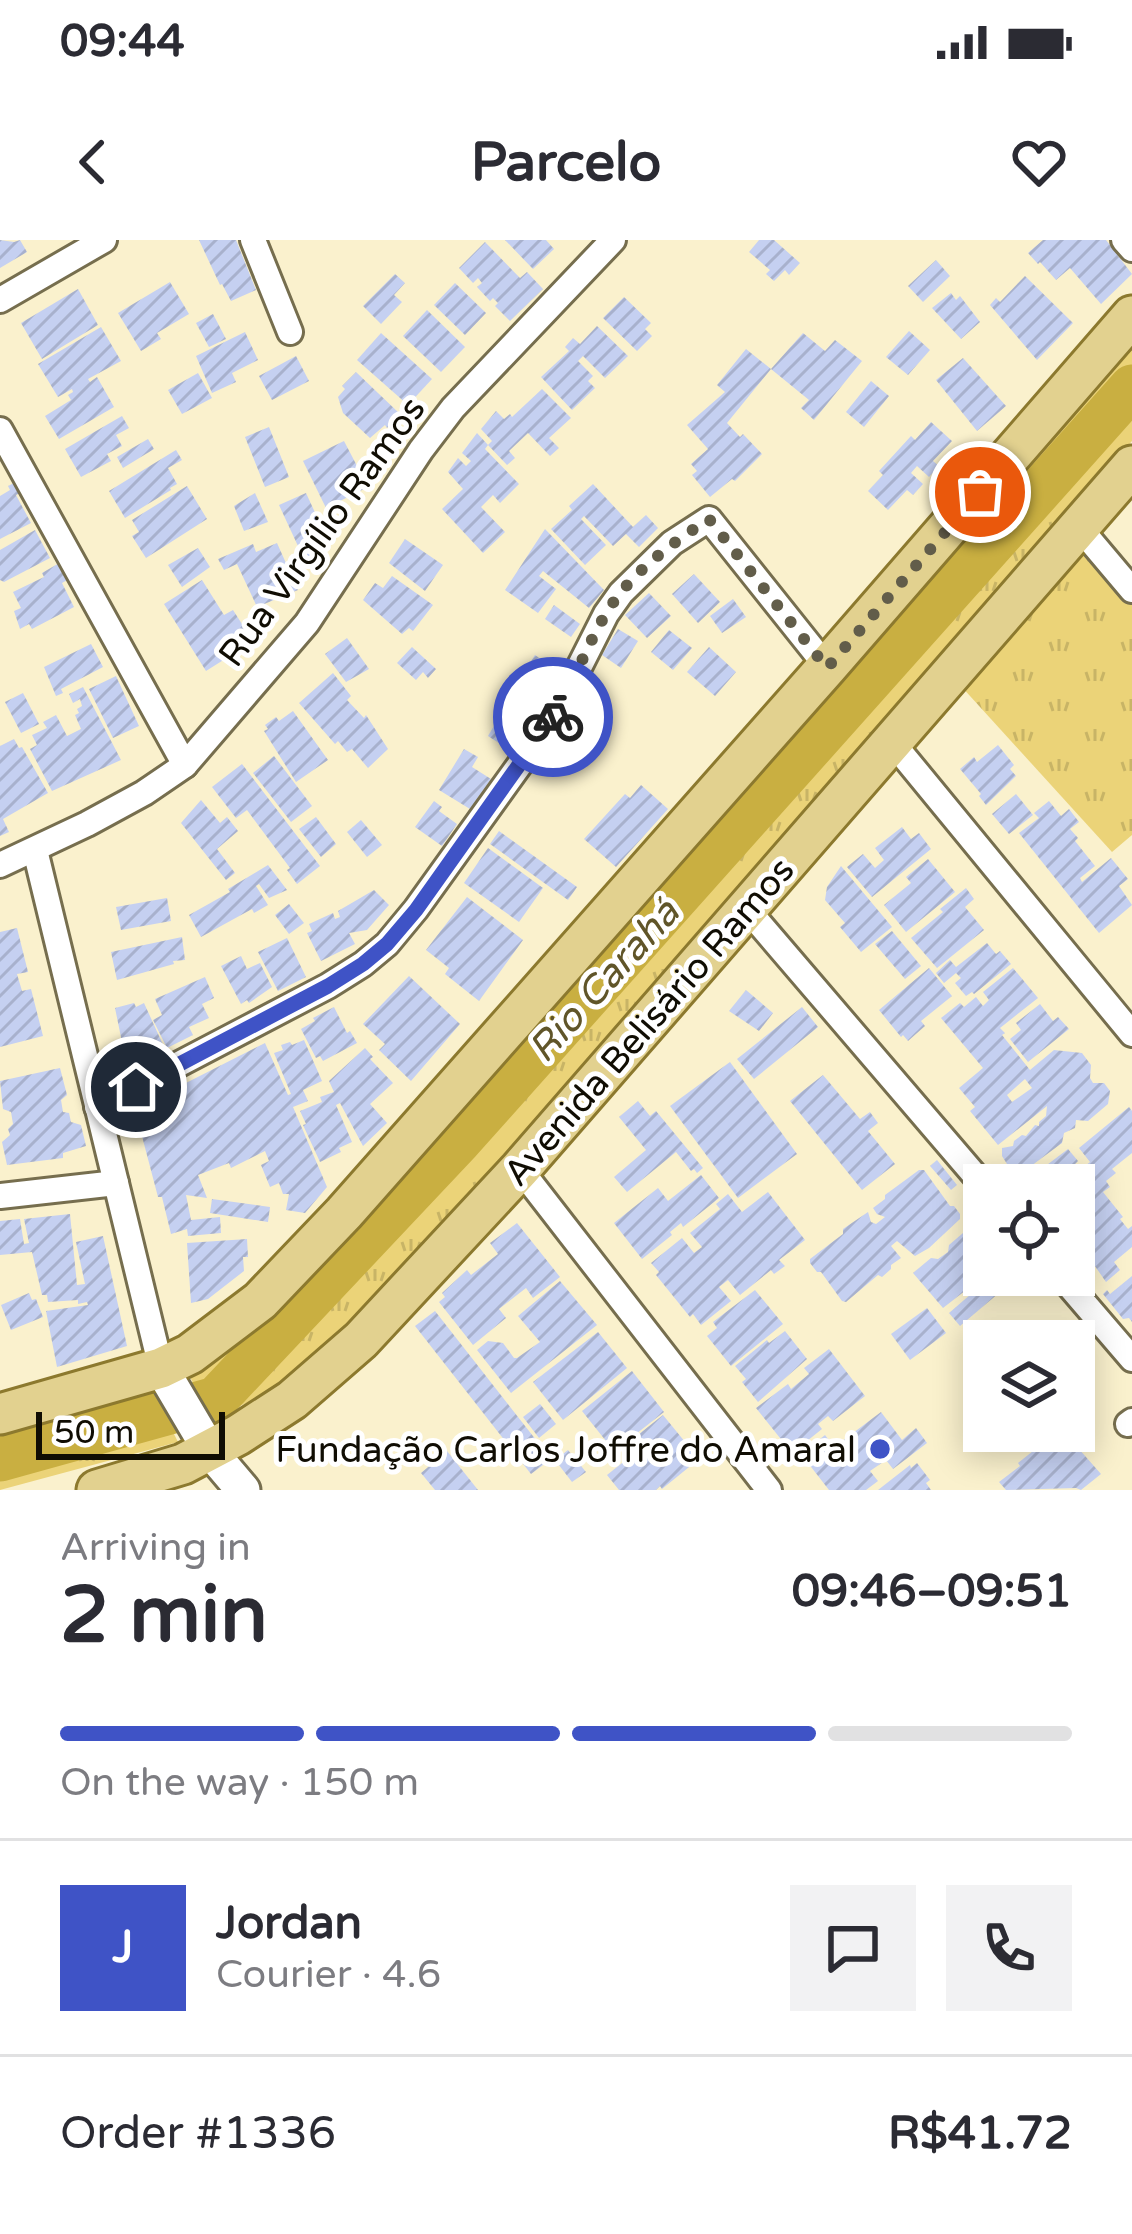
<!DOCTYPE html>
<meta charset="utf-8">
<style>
body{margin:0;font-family:"Varela Round",sans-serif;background:#f2f2f3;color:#2b2b33;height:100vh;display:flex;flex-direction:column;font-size:45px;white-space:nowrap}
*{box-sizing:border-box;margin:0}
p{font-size:39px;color:#7c7c81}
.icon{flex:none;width:66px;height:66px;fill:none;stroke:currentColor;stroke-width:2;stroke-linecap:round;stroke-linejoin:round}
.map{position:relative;height:1250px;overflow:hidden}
.panel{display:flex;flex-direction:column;background:#fff;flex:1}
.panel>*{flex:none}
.tools{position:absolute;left:963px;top:924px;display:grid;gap:24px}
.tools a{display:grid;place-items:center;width:132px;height:132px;border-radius:0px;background:#fff;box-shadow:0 6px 30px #0003;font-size:60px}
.scale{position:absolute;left:36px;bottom:30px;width:189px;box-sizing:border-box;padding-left:12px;border:6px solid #100d03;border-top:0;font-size:33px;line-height:42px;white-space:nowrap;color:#100d03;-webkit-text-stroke:9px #fff;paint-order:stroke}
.pin{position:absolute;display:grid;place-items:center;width:102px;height:102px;color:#fff;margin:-51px;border:6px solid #fff;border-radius:50%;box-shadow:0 3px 12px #0007}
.courier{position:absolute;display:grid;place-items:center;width:120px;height:120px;margin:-60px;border:9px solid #3f53c6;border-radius:50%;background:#fff;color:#222;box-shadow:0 3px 15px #0007}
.headline em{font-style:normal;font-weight:800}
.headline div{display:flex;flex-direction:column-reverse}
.headline{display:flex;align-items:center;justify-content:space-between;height:204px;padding:0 60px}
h1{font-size:78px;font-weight:800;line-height:90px}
.bar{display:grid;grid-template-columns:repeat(4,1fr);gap:18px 12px;align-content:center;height:144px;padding:0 60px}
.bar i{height:15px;border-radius:9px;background:#e1e1e2}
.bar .selected{background:#3f53c6}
.bar p{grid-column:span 4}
.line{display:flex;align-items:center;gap:30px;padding:0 60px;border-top:3px solid #e1e1e2}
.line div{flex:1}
.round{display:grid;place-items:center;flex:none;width:126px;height:126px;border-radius:0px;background:#f2f2f3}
.status{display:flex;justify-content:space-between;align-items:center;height:84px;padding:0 60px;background:#fff;direction:ltr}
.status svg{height:33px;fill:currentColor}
header{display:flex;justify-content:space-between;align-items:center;height:156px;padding:0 60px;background:#fff;font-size:54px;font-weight:800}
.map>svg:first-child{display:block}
.grass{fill:url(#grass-tufts)}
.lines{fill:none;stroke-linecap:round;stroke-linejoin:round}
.river{stroke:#c9af41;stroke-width:45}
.building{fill:url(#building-hatch);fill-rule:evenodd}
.minor-casing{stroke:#766e4e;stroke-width:30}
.secondary-casing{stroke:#766e4e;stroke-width:39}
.primary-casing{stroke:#8c792e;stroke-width:45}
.minor{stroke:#fff;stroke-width:24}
.secondary{stroke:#fff;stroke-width:33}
.primary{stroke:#e2d18f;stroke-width:39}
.done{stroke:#625d4a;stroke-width:12;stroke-dasharray:0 21.6}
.route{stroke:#3f53c6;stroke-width:15}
.poi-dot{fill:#3f53c6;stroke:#fff;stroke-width:4.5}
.labels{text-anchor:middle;stroke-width:10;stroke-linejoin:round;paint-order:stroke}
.street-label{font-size:36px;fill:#100d03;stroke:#fff}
.poi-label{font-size:36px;fill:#100d03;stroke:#fff;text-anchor:end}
.water-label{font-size:39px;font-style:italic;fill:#605529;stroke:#fff}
</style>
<div class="status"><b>09:44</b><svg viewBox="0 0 49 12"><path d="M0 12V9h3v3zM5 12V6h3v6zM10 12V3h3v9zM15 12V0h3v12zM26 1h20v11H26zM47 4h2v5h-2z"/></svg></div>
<header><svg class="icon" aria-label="back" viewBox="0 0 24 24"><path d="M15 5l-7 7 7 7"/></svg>Parcelo<svg class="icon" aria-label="heart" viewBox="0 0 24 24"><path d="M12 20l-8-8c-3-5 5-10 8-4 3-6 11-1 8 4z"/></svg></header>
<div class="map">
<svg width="1132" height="1250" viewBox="0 0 1132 1250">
<defs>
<pattern id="grass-tufts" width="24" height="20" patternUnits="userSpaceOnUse" patternTransform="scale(3)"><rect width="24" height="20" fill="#ebd378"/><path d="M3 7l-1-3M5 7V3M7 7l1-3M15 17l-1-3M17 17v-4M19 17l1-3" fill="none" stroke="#c8b466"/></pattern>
<pattern id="building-hatch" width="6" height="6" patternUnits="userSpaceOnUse" patternTransform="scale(3)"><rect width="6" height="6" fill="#c5d0f1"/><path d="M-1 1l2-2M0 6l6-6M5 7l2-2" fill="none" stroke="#a8b1cd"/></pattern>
</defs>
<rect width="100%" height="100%" fill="#faf1cd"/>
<g class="grass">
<polygon points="1132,98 1132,201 363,1076 313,1124 260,1157 211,1179 191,1139 194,1126"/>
<polygon points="1078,286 1132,350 1132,595 1112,612 950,434"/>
<polygon points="152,1150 178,1202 0,1250 0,1192"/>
</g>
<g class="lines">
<polyline class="river" points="0,1219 216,1159 459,901 1132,147"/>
</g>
<g class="building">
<polygon points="0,0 14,2 20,0 27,12 0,28"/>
<polygon points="199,0 236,0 256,50 231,61 222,44 220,45"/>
<polygon points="505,0 546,0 554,9 533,29"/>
<polygon points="759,0 774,0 800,23 789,35 785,30 774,41 766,34 770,30 749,12"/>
<polygon points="1043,0 1106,0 1132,34 1101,64 1070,28 1056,40 1040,22 1038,24 1028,13"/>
<polygon points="485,2 520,38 527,32 543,49 510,81 495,66 498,63 493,58 490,61 477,47 482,43 478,38 473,43 459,28"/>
<polygon points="936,20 950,36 923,62 908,46"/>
<polygon points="395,34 405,43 394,55 402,62 381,84 363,66"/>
<polygon points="1025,36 1073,83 1037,120 990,65 996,58 1000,62"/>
<polygon points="170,42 189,74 157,93 161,99 141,111 118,73"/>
<polygon points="455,43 486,73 465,95 434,65"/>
<polygon points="78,49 98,85 42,119 21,83"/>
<polygon points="951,53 956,60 960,56 980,82 961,99 932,68"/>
<polygon points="624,57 651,83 645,89 652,96 637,111 603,78"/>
<polygon points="427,70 465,107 441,132 403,96"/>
<polygon points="213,74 226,99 209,107 196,83"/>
<polygon points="597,86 628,116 605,138 583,116 578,121 593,136 588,141 595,148 572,170 541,137 569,111 565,107 573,98 580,104"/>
<polygon points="101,87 121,121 88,139 90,142 97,137 114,167 59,199 45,176 71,160 68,155 73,152 72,149 58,157 38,124"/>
<polygon points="909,91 930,110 908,135 886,117"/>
<polygon points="245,92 258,120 232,133 236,142 212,153 196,116"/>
<polygon points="381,93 432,139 408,165 357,120"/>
<polygon points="803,93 825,111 835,100 862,121 814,180 801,168 809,160 771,129"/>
<polygon points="746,109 771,129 727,183 740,197 743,194 762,214 735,241 732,239 710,257 692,235 697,231 691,224 708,209 687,185 725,152 717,145"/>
<polygon points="296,116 309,141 272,160 259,136"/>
<polygon points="963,118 1006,166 977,191 936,140"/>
<polygon points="356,132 400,174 387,188 385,185 370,198 343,173 338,157 345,149 342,146"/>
<polygon points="198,133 212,158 182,174 168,150"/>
<polygon points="871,141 889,156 864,187 846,172"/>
<polygon points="542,149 571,178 549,198 559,208 550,216 528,193 509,211 515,218 507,225 488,205 485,209 519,244 500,263 493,255 481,267 505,292 483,313 442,269 463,249 448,232 458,218 466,226 471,221 462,213 477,193 488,205 492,201 481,189 496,171 504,179 510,174 512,177"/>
<polygon points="122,176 129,188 116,195 122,206 107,214 111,221 81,237 65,209"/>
<polygon points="931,182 952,201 933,221 939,226 929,237 917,226 911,233 923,244 913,255 907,250 888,270 868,251 883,235 879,231 911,196 915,200"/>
<polygon points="269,187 289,237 265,247 245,197"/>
<polygon points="148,199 154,209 123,228 117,217"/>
<polygon points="344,201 368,247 326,268 303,221"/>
<polygon points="176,210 182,220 168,228 177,244 170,248 171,250 125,278 109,251"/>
<polygon points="18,241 24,251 16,255 31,283 0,299 0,256 10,250 8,246"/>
<polygon points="593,244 633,287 646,275 658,288 639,307 626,294 613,306 584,276 581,279 606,305 585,325 551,289 572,270 569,266"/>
<polygon points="187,246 207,279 146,318 132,296 139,292 132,280"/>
<polygon points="255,253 268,282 244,291 234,266"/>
<polygon points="306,253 330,305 304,319 279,265"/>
<polygon points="545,289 604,350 589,368 543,331 539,336 556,349 538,373 505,350"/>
<polygon points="35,290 50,318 4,342 0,340 0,310"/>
<polygon points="405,299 443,325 425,351 389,323"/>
<polygon points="277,303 298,350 257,367 237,324 224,330 218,319 253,304 256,312"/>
<polygon points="198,308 210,327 182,347 168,325"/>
<polygon points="61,322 69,339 62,343 74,367 32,389 29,384 20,389 14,371 21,368 13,352 44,337 42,333"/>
<polygon points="694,334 720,362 698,383 672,354"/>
<polygon points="392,336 433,365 413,391 409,388 402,394 363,360 375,343 383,348"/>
<polygon points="202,340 224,375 233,370 251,398 242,403 244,407 206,431 164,364"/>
<polygon points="649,353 671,376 647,398 625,375"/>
<polygon points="733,359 746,377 722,393 710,376"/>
<polygon points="554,365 580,384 571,397 545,379"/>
<polygon points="618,389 638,401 621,428 602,415"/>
<polygon points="669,390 692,408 673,430 651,412"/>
<polygon points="347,398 369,429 346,442 325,414"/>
<polygon points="91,404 103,427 61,449 63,453 56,456 44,427"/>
<polygon points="412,407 436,429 428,438 423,432 416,440 397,423"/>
<polygon points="709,407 736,432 715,456 687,432"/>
<polygon points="535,415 557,430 530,471 508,456"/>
<polygon points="333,433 351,456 347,460 364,478 366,475 388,509 368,528 352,509 347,512 338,501 335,504 299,463"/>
<polygon points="116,436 139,486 113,498 89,449"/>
<polygon points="83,447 121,520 52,551 30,509 37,505 32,495 47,488 43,482 56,475 67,496 81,489 75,475 79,473 77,469 82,466 80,459 73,463 69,454"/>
<polygon points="23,453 39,484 21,493 5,462"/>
<polygon points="293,471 328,520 296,542 264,491 268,489 265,485 276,477 279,481"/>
<polygon points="498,479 519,492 508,509 488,496"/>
<polygon points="14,499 19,508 22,507 48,553 3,579 9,592 0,596 0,506"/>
<polygon points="998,505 1014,525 1010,529 1016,536 986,565 979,556 981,554 960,529 974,517 977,522"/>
<polygon points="464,509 478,517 472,527 491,539 470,569 439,550"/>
<polygon points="274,516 312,566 291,582 253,533"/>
<polygon points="242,524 320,626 297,644 287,630 290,628 247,570 236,578 212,547"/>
<polygon points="641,545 668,569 616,627 584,599 625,554 630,558"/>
<polygon points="1016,554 1033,575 1009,594 992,574"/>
<polygon points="201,560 220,583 227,577 238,591 217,609 235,633 226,640 181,583"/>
<polygon points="434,561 442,567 439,571 457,584 442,606 415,587"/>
<polygon points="1049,561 1061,576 1069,569 1079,582 1070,589 1078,598 1075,601 1095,626 1080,638 1082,642 1111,618 1128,639 1119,646 1132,665 1099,693 1019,593 1039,578 1034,573"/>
<polygon points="316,577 336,604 321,617 299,589"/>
<polygon points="361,580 382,605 367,617 347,592"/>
<polygon points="902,587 911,599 919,593 931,609 872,657 847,627 863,614 875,628 884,620 875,608"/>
<polygon points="499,591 577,647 568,660 490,604"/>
<polygon points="488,608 543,648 519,682 464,643"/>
<polygon points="928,619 955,652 906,692 884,665 911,643 906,637"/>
<polygon points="268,625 287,650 269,658 259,644 256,646 268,665 254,673 252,669 201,697 189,675 230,652 228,649"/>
<polygon points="841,626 892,687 861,712 840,687 845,683 825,660 827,647"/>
<polygon points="966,648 974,659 965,667 984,690 937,728 911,698 943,672 940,669"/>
<polygon points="374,650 389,665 367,690 349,693 355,704 321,721 307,693 312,691 309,684 333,673 335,679 340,677 338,671"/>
<polygon points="467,657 523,700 479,761 445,734 449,728 426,710"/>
<polygon points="167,658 171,681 121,690 116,667"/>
<polygon points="289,664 304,683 289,694 275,675"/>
<polygon points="17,688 28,732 17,734 22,751 31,749 43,796 0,807 0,692"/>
<polygon points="892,691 921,726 905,739 875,704"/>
<polygon points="182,697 185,720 173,721 174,724 117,740 111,712"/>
<polygon points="287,698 306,737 278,751 258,712"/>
<polygon points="987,703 996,714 1000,711 1011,724 974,754 972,752 966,756 955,743 961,738 956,733 944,743 936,733 950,720 956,727"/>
<polygon points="241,716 247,729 260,723 272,747 249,763 247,760 241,764 221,726"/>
<polygon points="929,728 952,756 921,781 925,786 908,801 903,795 901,797 879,770"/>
<path d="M1013,728L1038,758L1000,788L1005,793L1002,795L1030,830L1054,810L1082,813L1091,825L1090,838L1093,843H1104L1110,851L1108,864L1088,881L1076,880L1075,888L1064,893L1062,903L1023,932H1018L1011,924H1007L1002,916V908L1013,906L1014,901L1022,895L1026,896L1035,885L1039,886V882L1046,876L1047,866L998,905L970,871L975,867L959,848L983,828L941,778L960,763L964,767L976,757L983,766L989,760L983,752ZM1025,839L1032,848L1012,862L1007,855Z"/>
<polygon points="409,736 460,784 411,841 379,810 385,804 363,784"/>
<polygon points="205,737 214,758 202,764 209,778 189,787 193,795 167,808 153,780 162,775 155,759"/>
<polygon points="746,750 773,773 759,791 729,771"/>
<polygon points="134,763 136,767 144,763 165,809 131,826 125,814 127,813 122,802 115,768"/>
<polygon points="1040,764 1053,781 1058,777 1069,789 1028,822 1010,799 1021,790 1016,783"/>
<polygon points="334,767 347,793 350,791 357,803 323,821 320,816 316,818 301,789 315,781 313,778"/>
<polygon points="802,767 818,787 754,839 737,819"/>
<polygon points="304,800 322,841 303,850 308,861 293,867 327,947 305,973 286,970 289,954 283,954 279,943 270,947 261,925 269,921 265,911 231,928 229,923 198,935 207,958 186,955 191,980 220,977 221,993 188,996 187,989 171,994 162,957 158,957 138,881 137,868 140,863 174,842 176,848 265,803 288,855 291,854 274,813 283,810 281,805 290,802 292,805"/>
<polygon points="365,808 373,817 370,819 393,843 370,864 387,883 363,906 340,863 336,865 352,902 339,908 341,912 320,922 303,885 306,884 300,871 322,862 320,857 334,852 329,841"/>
<polygon points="730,822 797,914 738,958 670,866"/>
<polygon points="60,828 67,855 61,860 63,872 69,873 71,882 81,885 86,906 63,913 63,918 7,925 2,902 10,895 8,889 13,884 11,872 3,869 0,841"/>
<polygon points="823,835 860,879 870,872 878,883 868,891 895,924 862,950 790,861"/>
<polygon points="638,861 650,876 656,871 703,928 697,933 694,929 691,931 676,912 627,952 614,937 646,910 619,877"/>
<polygon points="1129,867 1132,871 1132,913 1112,929 1116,933 1106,941 1110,947 1103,952 1123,977 1120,979 1128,989 1132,986 1132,1007 1114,1022 1120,1030 1106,1042 1083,1009 1092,1001 1076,983 1074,985 1074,959 1090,946 1088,944 1074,955 1074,945 1031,945 1027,940 1068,909 1078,921 1075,924 1080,930 1090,922 1079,908"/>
<polygon points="937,920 957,945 951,950 930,926"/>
<polygon points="919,930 924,930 950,966 954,966 960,974 960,979 929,1008 915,1016 897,1001 891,1006 901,1018 891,1025 891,1029 882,1037 878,1035 846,1062 842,1061 821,1032 817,1032 810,1023 810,1019 843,994 843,989 868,972 871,982 876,984 885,977 877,974 873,968 885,959 885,955"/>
<polygon points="701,935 719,958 683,987 681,983 670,992 672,995 642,1019 614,983 658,948 668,961"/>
<polygon points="768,952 805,1000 779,1020 785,1026 774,1034 771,1030 740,1055 728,1040 719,1047 731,1061 701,1085 693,1074 690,1077 656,1035 659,1032 651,1023 682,998 694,1013 702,1007 690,993 720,969 716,964 728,954 742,972"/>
<polygon points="212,959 270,967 268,982 210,973"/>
<polygon points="70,974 77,1045 85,1044 76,1002 103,996 127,1106 57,1127 46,1071 88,1065 87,1062 78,1064 78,1060 48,1062 47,1055 42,1055 32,1012 0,1015 0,981 20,979 24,1004 29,1003 24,979"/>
<polygon points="517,983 560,1037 533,1058 526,1048 499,1069 506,1078 473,1105 439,1062 445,1057 442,1053 467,1030 471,1035 498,1014 490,1003"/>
<polygon points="984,985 984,1036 943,1068 913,1033 931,1018 938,1019 948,1012 949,1005 970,987 981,988"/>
<polygon points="247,999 248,1017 243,1017 244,1031 208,1059 191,1063 187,1003"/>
<polygon points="993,1035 1020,1035 960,1086 949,1073"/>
<polygon points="1132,1036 1132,1082 1129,1078 1123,1079 1103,1054 1107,1050 1110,1054"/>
<polygon points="560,1041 597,1085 511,1153 477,1110 488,1101 503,1103 514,1118 517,1118 540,1102 518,1076"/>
<polygon points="755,1050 783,1084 731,1126 707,1096 717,1088 713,1082"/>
<polygon points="29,1053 32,1060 36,1059 43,1077 11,1090 1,1065"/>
<polygon points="927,1068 946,1093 910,1120 891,1094"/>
<polygon points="435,1071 551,1219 531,1234 415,1086"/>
<polygon points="785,1091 807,1119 758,1162 742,1142 746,1139 735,1126 767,1100 769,1103"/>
<polygon points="598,1092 627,1128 563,1180 533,1142"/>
<polygon points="829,1109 865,1156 833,1181 828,1176 818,1184 822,1189 792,1213 756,1168 788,1144 791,1149 809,1134 804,1128"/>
<polygon points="632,1131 664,1172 627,1201 619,1191 606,1201 582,1171"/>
<polygon points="540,1164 556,1184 539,1198 523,1177"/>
<polygon points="881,1172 902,1200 916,1188 927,1203 893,1229 886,1220 870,1231 878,1241 866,1250 829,1250 801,1214 825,1195 838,1212 844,1207 841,1202"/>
<polygon points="663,1175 699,1219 662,1249 660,1246 656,1250 619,1250 607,1235 632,1215 624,1206"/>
<polygon points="1058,1191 1063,1191 1101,1234 1081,1250 1076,1248 1006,1250 999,1242 1020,1226 1018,1223"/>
<polygon points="568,1210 586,1232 572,1242 555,1220"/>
<polygon points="447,1211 478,1250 435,1250 421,1233"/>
<polygon points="917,1223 930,1240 926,1243 931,1250 878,1250 910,1225 911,1228"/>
</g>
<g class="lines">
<defs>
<g id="minor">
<polyline points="253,0 290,92"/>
<polyline points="1124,0 1132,9"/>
<polyline points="0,60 104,0"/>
<polyline points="0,190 185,525"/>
<polyline points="1078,286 1132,350"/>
<polyline points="892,502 1132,794"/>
<polyline points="35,610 161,1128"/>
<polyline points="0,625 87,584 144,553 185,525 307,383 421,210 453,168 613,0"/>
<polyline points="746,668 984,946"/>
<polyline points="97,867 328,746 363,724 387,704 416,669 554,477 606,374 621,353 672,303 709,279 827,427"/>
<polyline points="520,929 769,1250"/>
<polyline points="0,956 116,943"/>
<polyline points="1060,1035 1132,1119"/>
<polyline points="1128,1184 1132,1181"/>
</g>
<polyline id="secondary" points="161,1128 210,1211 243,1250"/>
<g id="primary">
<polyline points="0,1174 161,1128 190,1114 260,1061 344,973 827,427 1132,76"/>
<polyline points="97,1250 183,1224 238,1195 292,1160 361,1100 520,929 1132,226"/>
</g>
</defs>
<use href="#minor" class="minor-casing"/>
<use href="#secondary" class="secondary-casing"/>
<use href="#primary" class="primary-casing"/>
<use href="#minor" class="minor"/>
<use href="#secondary" class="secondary"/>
<use href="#primary" class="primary"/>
</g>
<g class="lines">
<path class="done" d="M553,477C578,437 592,388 621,352C646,322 677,300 709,279L827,428L980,252"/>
<polyline class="route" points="136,847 328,746 363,724 387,704 416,670 553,477"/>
</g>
<circle class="poi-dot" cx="880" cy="1209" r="12"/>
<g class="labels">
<g class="street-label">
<text transform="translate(321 291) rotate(-54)" y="13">Rua Virgílio Ramos</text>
<text transform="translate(648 781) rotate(-49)" y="13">Avenida Belisário Ramos</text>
</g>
<g class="poi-label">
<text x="856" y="1222">Fundação Carlos Joffre do Amaral</text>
</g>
<g class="water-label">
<text transform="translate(603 740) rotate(-48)" y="14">Rio Carahá</text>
</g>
</g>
</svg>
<div class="tools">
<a><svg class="icon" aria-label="locate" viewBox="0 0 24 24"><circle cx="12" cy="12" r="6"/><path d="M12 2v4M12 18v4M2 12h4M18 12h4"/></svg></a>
<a><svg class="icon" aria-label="layers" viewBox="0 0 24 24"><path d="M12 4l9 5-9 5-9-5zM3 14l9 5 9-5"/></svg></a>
</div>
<div class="scale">50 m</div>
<div class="pin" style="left:980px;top:252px;background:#ea580c"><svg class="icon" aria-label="bag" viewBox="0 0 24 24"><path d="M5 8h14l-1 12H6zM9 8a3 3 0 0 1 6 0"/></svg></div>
<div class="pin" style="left:136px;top:847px;background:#1f2937"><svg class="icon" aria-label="home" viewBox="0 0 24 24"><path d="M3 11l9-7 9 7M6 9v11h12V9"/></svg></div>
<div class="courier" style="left:553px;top:477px"><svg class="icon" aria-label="bike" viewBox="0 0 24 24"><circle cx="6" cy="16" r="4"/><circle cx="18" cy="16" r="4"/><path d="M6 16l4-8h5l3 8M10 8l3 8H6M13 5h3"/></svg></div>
</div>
<section class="panel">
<div class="headline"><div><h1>2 min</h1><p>Arriving in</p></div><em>09:46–09:51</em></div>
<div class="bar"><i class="selected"></i><i class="selected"></i><i class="selected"></i><i></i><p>On the way · 150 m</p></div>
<div class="line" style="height:216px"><b class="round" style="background:#3f53c6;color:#fff">J</b><div><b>Jordan</b><p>Courier · 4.6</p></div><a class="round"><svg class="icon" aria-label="chat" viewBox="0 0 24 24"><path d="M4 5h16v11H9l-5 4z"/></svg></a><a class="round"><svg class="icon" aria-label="phone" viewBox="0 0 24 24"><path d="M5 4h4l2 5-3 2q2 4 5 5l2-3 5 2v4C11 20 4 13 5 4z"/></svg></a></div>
<div class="line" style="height:156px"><div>Order #1336</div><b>R$41.72</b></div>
</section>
